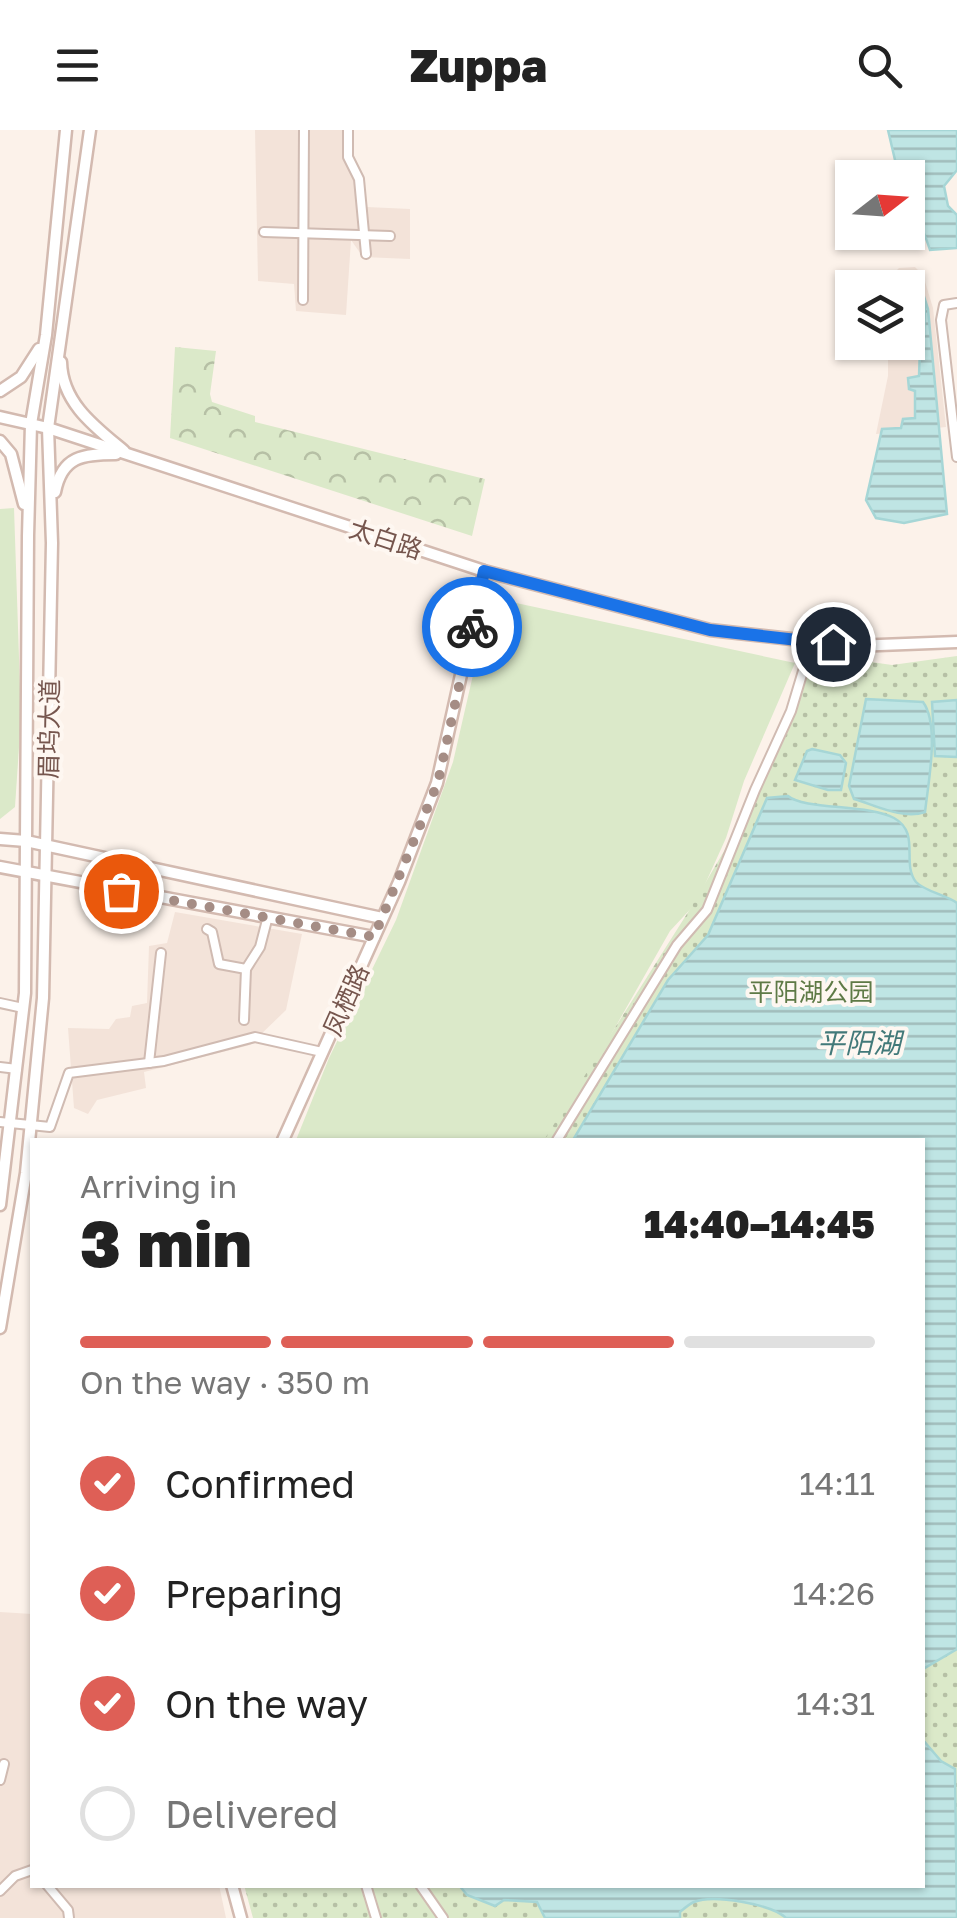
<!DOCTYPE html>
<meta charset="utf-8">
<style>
body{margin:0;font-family:"Golos Text","Noto Sans SC",sans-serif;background:#f2f2f2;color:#222;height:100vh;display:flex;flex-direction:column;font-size:38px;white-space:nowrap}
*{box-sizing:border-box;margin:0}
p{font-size:32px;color:#767676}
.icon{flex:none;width:55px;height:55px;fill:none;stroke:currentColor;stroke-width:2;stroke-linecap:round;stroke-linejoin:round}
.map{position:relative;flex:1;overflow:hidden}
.panel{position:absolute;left:30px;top:1008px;width:895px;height:750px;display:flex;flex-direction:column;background:#fff;border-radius:0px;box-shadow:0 2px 8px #0004}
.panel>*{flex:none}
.needle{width:65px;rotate:73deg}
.buttons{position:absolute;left:835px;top:30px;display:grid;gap:20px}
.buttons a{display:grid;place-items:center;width:90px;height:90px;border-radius:0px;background:#fff;box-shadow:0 2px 8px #0004;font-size:50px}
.pin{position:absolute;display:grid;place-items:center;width:85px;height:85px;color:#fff;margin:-42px;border:5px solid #fff;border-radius:50%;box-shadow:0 2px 10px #0007}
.courier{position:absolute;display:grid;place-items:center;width:100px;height:100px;margin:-50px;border:8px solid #1a73e8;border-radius:50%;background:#fff;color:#222;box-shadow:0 2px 12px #0007}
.overview em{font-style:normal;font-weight:800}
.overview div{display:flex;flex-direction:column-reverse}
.overview{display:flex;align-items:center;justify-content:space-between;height:170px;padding:0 50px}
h1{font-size:65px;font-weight:800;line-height:75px}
.bar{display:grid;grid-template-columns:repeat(4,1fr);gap:15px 10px;align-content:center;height:120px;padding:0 50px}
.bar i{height:12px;border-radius:8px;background:#e0e0e0}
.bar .active{background:#de5f56}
.bar p{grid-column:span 4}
ol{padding:0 50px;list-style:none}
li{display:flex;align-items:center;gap:30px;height:110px}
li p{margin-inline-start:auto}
li .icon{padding:10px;border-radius:50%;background:#de5f56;color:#fff;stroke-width:4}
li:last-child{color:#767676}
li i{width:55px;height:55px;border:5px solid #e0e0e0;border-radius:50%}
header{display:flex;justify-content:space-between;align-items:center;height:130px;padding:0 50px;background:#fff;font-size:45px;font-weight:800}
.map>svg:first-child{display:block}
.residential{fill:#f3e3d9}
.green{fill:#dbe9c9}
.forest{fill:url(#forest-crowns)}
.park{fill:url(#park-dots)}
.water{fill:url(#water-rules);stroke:#a6d6d6;stroke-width:2.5}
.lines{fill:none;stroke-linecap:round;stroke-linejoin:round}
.street-casing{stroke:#d0bbb2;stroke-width:12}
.secondary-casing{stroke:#d3bab0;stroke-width:15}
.street{stroke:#fff;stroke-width:8}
.secondary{stroke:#fff;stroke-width:10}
.done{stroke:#a58d85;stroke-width:10;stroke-dasharray:0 18}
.route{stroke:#1a73e8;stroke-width:12}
.labels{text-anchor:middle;stroke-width:8;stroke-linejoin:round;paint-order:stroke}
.street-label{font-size:25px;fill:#76564e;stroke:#fef7f1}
.park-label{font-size:25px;fill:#5e7a46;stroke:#fef7f1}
.water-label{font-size:28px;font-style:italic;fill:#427979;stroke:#fef7f1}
</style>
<header><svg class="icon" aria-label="menu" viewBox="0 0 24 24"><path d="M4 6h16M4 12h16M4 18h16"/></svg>Zuppa<svg class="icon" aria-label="search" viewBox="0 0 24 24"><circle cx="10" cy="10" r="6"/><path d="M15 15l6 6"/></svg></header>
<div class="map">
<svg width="957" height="1788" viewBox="0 0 957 1788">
<defs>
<pattern id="forest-crowns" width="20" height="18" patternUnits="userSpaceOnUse" patternTransform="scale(2.5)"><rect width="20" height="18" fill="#dbe9c9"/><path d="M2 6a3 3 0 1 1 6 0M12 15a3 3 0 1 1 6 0" fill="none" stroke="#b6c0a5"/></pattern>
<pattern id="park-dots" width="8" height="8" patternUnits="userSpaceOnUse" patternTransform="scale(2.5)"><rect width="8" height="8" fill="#dbe9c9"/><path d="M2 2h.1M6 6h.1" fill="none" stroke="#b6c0a5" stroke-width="1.8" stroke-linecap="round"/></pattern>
<pattern id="water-rules" width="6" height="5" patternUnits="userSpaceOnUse" patternTransform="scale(2.5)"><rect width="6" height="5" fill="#bfe5e4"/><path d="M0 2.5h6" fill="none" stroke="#a0bcbb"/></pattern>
</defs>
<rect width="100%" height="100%" fill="#fcf2ea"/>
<g class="residential">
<polygon points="255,0 352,0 353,29 361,45 367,77 410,79 410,129 363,127 351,110 346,185 296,181 294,154 258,151"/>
<polygon points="915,137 923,145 933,178 946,297 876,304 888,246 888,213 908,212 908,158 891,157 894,143 899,138"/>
<polygon points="175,782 302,804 286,880 250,915 144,942 146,958 97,970 88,984 74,978 68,898 109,899 116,889 130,887 132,876 147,873 149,816 167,813"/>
<polygon points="0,1482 32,1484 32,1755 219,1755 226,1788 0,1788"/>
</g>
<g class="green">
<polygon points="14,378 21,587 15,677 0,689 0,379"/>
<polygon points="497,469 795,533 744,651 726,708 697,772 670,801 551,1010 296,1010 329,928 396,790 453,632 487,484"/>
</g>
<polygon class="forest" points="175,217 216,221 210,264 212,272 255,286 255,292 485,349 472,406 170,308"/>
<polygon class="park" points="816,524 892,535 957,526 957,1788 253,1788 244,1755 922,1755 922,1010 544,1010 690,779 764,653"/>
<g class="water">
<path d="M888,0H957V40L944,56L948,76L957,85V118L930,120C922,94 908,73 908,48L899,47Z"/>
<polygon points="918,148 928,179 947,384 904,393 876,388 866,370 882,299 901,298 903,289 915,288 915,261 909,259 908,248 919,246 920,218 913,218 914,205 924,205 925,176 908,175 908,158 896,157 905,149"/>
<path d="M866,569L923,572C940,595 928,654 925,682C903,690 875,675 854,669L849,656Z"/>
<polygon points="957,570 957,627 935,626 932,572"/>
<polygon points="812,619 840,625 846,633 841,660 828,660 795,650 807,621"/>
<path d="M788,666C804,680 869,674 894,688C921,703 901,733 916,752C924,761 946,765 957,773V1519L923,1539L922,1010H573L668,850L708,805L767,668Z"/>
<path d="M923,1610L941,1631L955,1639L957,1788H786C771,1774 713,1764 694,1772C689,1774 685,1778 680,1782V1788H545L537,1772L504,1770L495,1776L467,1765L459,1755H922Z"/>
</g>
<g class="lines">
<defs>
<g id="street">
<polyline points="348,0 348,27 359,49 366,124"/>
<polyline points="264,102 390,106"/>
<polyline points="303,170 304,0"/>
<polyline points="957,173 944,175 941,190 957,327"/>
<polyline points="207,799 212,802 219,834 246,839"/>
<polyline points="0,873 23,878"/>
<polyline points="244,890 246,839 260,817 267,790"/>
<polyline points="149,933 161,823"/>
<polyline points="0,937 17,939"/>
<polyline points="0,992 50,997 69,943 164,931 255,907 322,922"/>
<polyline points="557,1010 677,815 707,780 755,660 791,581 812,511"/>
<polyline points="0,1650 4,1634"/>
<polyline points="47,1755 68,1780 69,1788"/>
<polyline points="366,1755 376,1788"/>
<polyline points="420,1755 443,1788"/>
<polyline points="0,1761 15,1746 32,1740"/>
</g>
<g id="secondary">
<path d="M61,232C62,273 95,297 124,321"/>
<polyline points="0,261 21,247 39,219"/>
<polyline points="0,287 48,298 484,441 710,500 854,516 957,512"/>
<polyline points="0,311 11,324 24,374"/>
<path d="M55,362C62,326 83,324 116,324"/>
<polyline points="0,709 26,711 382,788"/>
<polyline points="0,737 374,807"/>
<polyline points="283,1010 399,752 437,653 484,441"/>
<polyline points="0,1075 25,863 28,406 31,294 46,205 66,0"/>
<polyline points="0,1198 26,1043 43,868 52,413 48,298 90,0"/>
<polyline points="232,1755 241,1788"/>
</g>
</defs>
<use href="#street" class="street-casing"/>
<use href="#secondary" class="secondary-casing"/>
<use href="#street" class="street"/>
<use href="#secondary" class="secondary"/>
</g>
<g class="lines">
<polyline class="done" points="121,761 374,807 438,652 472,497"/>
<polyline class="route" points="472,497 484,441 710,500 833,514"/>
</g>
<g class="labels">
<g class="street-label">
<text transform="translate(386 409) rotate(18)" y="9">太白路</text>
<text transform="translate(49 599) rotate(-89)" y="9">眉坞大道</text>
<text transform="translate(346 870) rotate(-66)" y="9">凤栖路</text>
</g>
<g class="park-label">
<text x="811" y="871">平阳湖公园</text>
</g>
<g class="water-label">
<text x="859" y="923">平阳湖</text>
</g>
</g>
</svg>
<div class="buttons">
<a><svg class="needle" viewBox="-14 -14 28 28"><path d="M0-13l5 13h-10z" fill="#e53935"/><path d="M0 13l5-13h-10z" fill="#767676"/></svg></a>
<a><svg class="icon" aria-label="layers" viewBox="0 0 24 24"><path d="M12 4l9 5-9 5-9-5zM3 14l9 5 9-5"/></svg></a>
</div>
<div class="pin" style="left:121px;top:761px;background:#ea580c"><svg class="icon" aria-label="bag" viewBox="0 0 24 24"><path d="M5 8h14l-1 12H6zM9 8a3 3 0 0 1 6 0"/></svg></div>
<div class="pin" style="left:833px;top:514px;background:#1f2937"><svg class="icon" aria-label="home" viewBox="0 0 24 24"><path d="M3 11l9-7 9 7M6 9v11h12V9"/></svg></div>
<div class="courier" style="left:472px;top:497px"><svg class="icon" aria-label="bike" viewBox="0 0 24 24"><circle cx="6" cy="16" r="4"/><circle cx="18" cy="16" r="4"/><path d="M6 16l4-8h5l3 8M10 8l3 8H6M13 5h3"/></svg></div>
<section class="panel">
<div class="overview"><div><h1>3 min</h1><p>Arriving in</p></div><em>14:40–14:45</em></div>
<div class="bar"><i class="active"></i><i class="active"></i><i class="active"></i><i></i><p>On the way · 350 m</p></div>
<ol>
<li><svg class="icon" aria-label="check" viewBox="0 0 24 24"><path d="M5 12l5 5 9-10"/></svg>Confirmed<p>14:11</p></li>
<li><svg class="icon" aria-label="check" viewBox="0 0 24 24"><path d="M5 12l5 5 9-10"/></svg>Preparing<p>14:26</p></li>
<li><svg class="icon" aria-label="check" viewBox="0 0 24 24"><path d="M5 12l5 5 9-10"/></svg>On the way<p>14:31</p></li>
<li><i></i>Delivered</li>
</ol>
</section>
</div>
